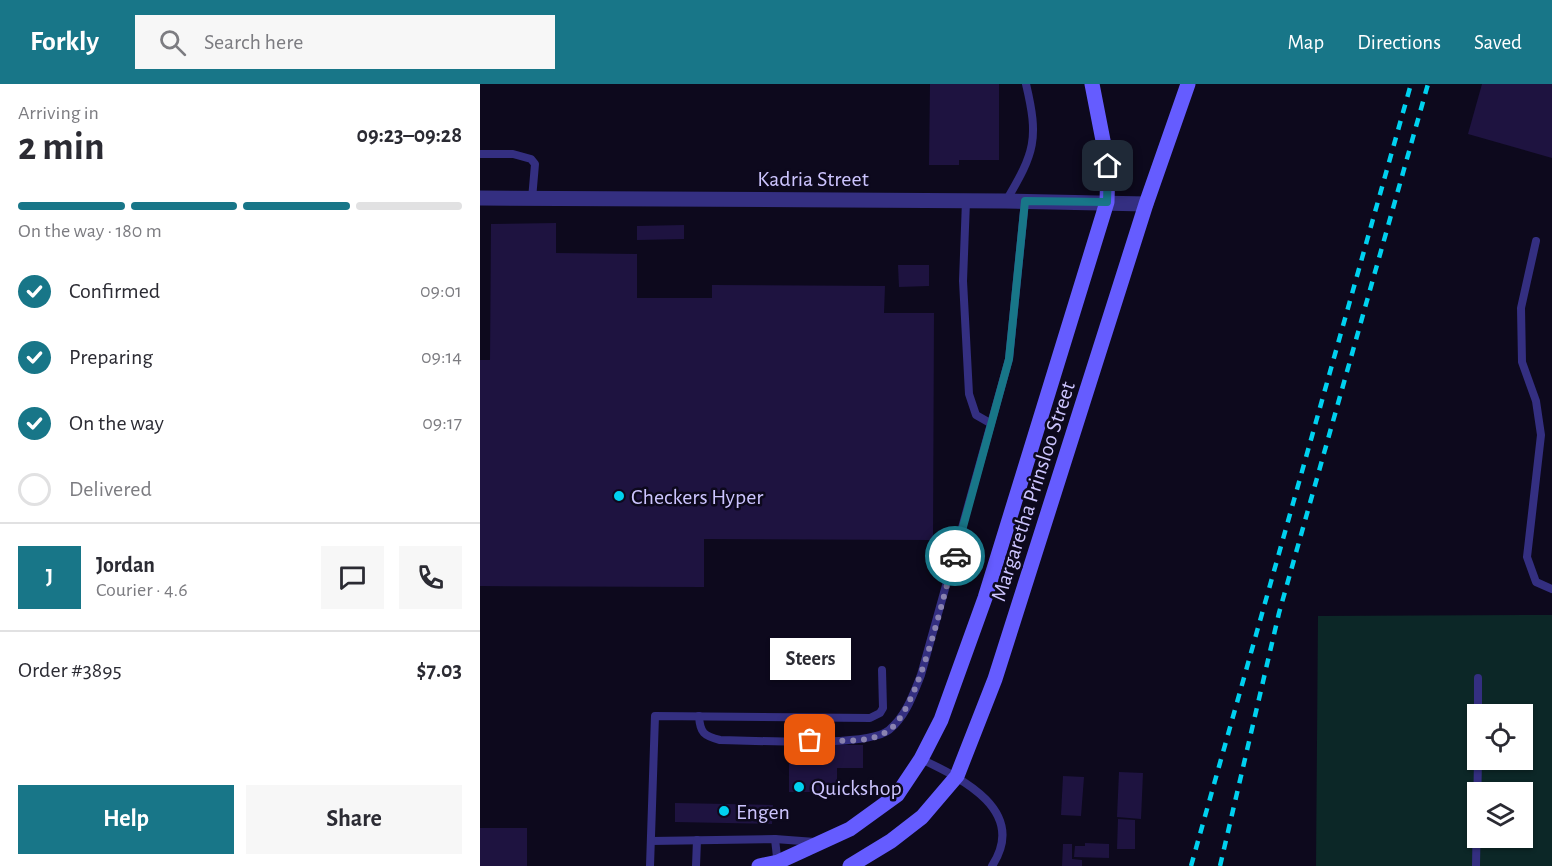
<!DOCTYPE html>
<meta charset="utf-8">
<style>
body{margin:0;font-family:"Alegreya Sans",sans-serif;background:#f7f7f7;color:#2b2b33;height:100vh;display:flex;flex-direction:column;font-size:22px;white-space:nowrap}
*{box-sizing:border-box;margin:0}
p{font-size:20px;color:#7c7c81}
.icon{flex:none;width:33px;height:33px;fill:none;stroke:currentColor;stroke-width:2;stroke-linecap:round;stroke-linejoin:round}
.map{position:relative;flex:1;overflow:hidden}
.drawer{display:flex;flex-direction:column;background:#fff;width:480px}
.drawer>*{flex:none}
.buttons{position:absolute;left:987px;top:620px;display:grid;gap:12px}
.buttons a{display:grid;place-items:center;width:66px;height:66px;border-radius:0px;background:#fff;box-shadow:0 2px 4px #0004;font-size:30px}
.pin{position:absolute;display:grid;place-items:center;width:51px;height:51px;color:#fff;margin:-26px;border-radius:12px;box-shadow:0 3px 9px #0006}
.courier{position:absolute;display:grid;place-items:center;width:60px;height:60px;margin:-30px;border:4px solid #187688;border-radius:50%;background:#fff;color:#222;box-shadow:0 2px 8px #0007}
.bubble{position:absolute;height:42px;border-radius:0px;background:#fff;box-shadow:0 2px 4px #0004;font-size:20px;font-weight:700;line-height:42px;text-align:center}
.overview em{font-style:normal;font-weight:700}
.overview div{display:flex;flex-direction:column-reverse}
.overview{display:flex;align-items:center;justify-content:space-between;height:102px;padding:0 18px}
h1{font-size:39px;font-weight:700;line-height:45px}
.bar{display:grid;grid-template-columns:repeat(4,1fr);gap:9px 6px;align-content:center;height:72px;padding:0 18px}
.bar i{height:8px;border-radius:4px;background:#e1e1e2}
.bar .selected{background:#187688}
.bar p{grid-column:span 4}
.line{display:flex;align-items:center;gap:15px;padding:0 18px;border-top:2px solid #e1e1e2}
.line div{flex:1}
.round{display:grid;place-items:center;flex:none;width:63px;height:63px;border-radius:0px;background:#f7f7f7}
ol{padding:0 18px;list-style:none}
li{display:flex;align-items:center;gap:18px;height:66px}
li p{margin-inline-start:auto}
li .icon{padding:6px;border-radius:50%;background:#187688;color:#fff;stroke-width:4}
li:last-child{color:#7c7c81}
li i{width:33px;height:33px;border:3px solid #e1e1e2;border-radius:50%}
.action{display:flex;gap:12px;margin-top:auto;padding:12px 18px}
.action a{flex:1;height:69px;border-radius:0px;background:#187688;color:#fff;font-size:24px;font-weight:700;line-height:69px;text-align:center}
.action a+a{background:#f7f7f7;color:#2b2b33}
header{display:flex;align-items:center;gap:36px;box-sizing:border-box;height:84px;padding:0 30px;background:#187688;color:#fff}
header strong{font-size:28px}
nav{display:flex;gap:33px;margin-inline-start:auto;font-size:21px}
.search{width:420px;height:54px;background:#f7f7f7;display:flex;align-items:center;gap:15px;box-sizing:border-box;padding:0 21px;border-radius:0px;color:#7c7c81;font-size:22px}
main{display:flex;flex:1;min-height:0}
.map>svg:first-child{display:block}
.green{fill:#0c2727;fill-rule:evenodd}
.building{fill:#1e1340}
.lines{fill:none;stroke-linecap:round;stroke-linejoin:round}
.lane{stroke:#342f81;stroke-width:8}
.street{stroke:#342f81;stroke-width:15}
.secondary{stroke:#655cff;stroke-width:15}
.rail{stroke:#00d1f0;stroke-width:4.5;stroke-dasharray:9 8;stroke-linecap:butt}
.done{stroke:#8a83b0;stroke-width:6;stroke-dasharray:0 10.8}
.route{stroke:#187688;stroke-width:8}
.poi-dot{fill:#00d1f0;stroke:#0d091d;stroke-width:2}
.labels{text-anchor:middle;stroke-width:5;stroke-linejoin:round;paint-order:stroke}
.street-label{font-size:22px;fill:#cdc5ff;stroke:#0d091d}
.poi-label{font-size:22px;fill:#cdc5ff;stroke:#0d091d;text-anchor:start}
</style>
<header>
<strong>Forkly</strong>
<div class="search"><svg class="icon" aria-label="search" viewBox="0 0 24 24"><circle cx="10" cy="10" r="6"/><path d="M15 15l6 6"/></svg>Search here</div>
<nav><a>Map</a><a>Directions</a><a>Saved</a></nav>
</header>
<main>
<section class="drawer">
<div class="overview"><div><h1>2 min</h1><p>Arriving in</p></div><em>09:23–09:28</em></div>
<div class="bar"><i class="selected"></i><i class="selected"></i><i class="selected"></i><i></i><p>On the way · 180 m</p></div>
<ol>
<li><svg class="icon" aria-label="check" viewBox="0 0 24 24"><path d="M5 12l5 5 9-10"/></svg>Confirmed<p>09:01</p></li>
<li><svg class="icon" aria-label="check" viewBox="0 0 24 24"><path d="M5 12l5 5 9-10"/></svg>Preparing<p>09:14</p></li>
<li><svg class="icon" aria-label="check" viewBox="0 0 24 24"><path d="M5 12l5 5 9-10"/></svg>On the way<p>09:17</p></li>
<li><i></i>Delivered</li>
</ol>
<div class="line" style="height:108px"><b class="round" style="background:#187688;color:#fff">J</b><div><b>Jordan</b><p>Courier · 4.6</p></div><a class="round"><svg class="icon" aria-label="chat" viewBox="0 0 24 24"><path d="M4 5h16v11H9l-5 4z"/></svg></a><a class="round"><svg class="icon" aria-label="phone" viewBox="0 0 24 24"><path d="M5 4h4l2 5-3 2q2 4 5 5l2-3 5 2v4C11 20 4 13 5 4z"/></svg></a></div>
<div class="line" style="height:78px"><div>Order #3895</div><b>$7.03</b></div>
<div class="action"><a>Help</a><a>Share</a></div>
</section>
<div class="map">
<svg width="1072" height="782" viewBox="0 0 1072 782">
<rect width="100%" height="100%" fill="#0d091d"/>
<path class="green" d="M1072,531V782H836L838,532ZM998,630H1042V675H998ZM998,708H1042V753H998Z"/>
<g class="building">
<polygon points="450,0 519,0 519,76 479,76 479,81 449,81"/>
<polygon points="1002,0 1072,0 1072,74 988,50"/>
<polygon points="76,139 76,169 157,170 157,214 232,214 232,201 405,202 404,229 454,229 453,456 224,455 224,503 0,502 0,276 10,276 11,140"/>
<polygon points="204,141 204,155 157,156 157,142"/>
<polygon points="418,181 449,181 449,202 419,203"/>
<polygon points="309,660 383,661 383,684 357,684 357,699 346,699 346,708 309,708"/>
<polygon points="639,688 663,689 661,735 637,733"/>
<polygon points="583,692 604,693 601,732 581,731"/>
<polygon points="195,719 293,721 292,740 195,738"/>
<polygon points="638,735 655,736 655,765 637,765"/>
<rect x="0" y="744" width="47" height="38"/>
<polygon points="605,759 629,760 629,774 594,773 595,762 605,762"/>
<polygon points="583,760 592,760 592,775 602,776 602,782 582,782"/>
</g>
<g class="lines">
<g class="lane">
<polyline points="0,70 33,70 51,75 55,80 52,115"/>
<polyline points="486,117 483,197 489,310 496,331 510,339"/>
<path d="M526,117C555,68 559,55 546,0"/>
<polyline points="1056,157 1041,224 1042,278 1056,317 1061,351 1047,473 1056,498 1072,505"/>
<polyline points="998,630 998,594"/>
<path d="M219,632C220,649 224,652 240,656C273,656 387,664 409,646C426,632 433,611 441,591L529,275L545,117"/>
<path d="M441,675C483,695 548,727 512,782"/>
<polyline points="295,755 298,782"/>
<polyline points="171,757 295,755 335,758"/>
<polyline points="170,782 175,632 390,634 400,629 403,624 402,586"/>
<polyline points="216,782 217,756"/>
<polyline points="996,782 998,675"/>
</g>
<polyline class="street" points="0,114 526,117 666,120"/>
<g class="secondary">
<polyline points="279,782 298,778 370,745 417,711 441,675 461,636 505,514 627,118 628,82 612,0"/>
<polyline points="370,782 411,757 442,733 477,692 515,595 666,120 708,0"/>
</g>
<g class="rail">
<polyline points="711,782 931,0"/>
<polyline points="740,782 799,529 948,0"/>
</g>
</g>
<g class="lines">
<path class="done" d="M330,656C353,656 387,661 408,647C439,626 463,511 475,472"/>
<polyline class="route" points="475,472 529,275 545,117 627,118 628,82"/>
</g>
<g class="poi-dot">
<circle cx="139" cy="412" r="6"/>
<circle cx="319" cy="703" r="6"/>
<circle cx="244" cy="727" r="6"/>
</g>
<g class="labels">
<g class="street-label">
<text x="333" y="102">Kadria Street</text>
<text transform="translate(552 407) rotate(-72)" y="8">Margaretha Prinsloo Street</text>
</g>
<g class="poi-label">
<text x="151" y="420">Checkers Hyper</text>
<text x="331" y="711">Quickshop</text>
<text x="256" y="735">Engen</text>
</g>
</g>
</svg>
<div class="buttons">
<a><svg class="icon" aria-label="locate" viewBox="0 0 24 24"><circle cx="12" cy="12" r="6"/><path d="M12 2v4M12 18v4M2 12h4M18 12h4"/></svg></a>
<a><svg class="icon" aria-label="layers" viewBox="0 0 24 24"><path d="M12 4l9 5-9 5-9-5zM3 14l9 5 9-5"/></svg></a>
</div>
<div class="pin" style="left:330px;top:656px;background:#ea580c"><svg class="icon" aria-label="bag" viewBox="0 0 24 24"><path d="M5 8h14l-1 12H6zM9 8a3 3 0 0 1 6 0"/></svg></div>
<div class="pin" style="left:628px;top:82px;background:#1f2937"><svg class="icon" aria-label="home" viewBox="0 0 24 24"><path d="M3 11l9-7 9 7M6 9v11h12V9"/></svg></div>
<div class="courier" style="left:475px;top:472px"><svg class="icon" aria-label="car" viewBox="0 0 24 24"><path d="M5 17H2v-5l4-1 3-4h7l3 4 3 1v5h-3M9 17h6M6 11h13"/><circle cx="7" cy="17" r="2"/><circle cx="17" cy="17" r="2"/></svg></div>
<div class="bubble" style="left:290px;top:554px;width:81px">Steers</div>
</div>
</main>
